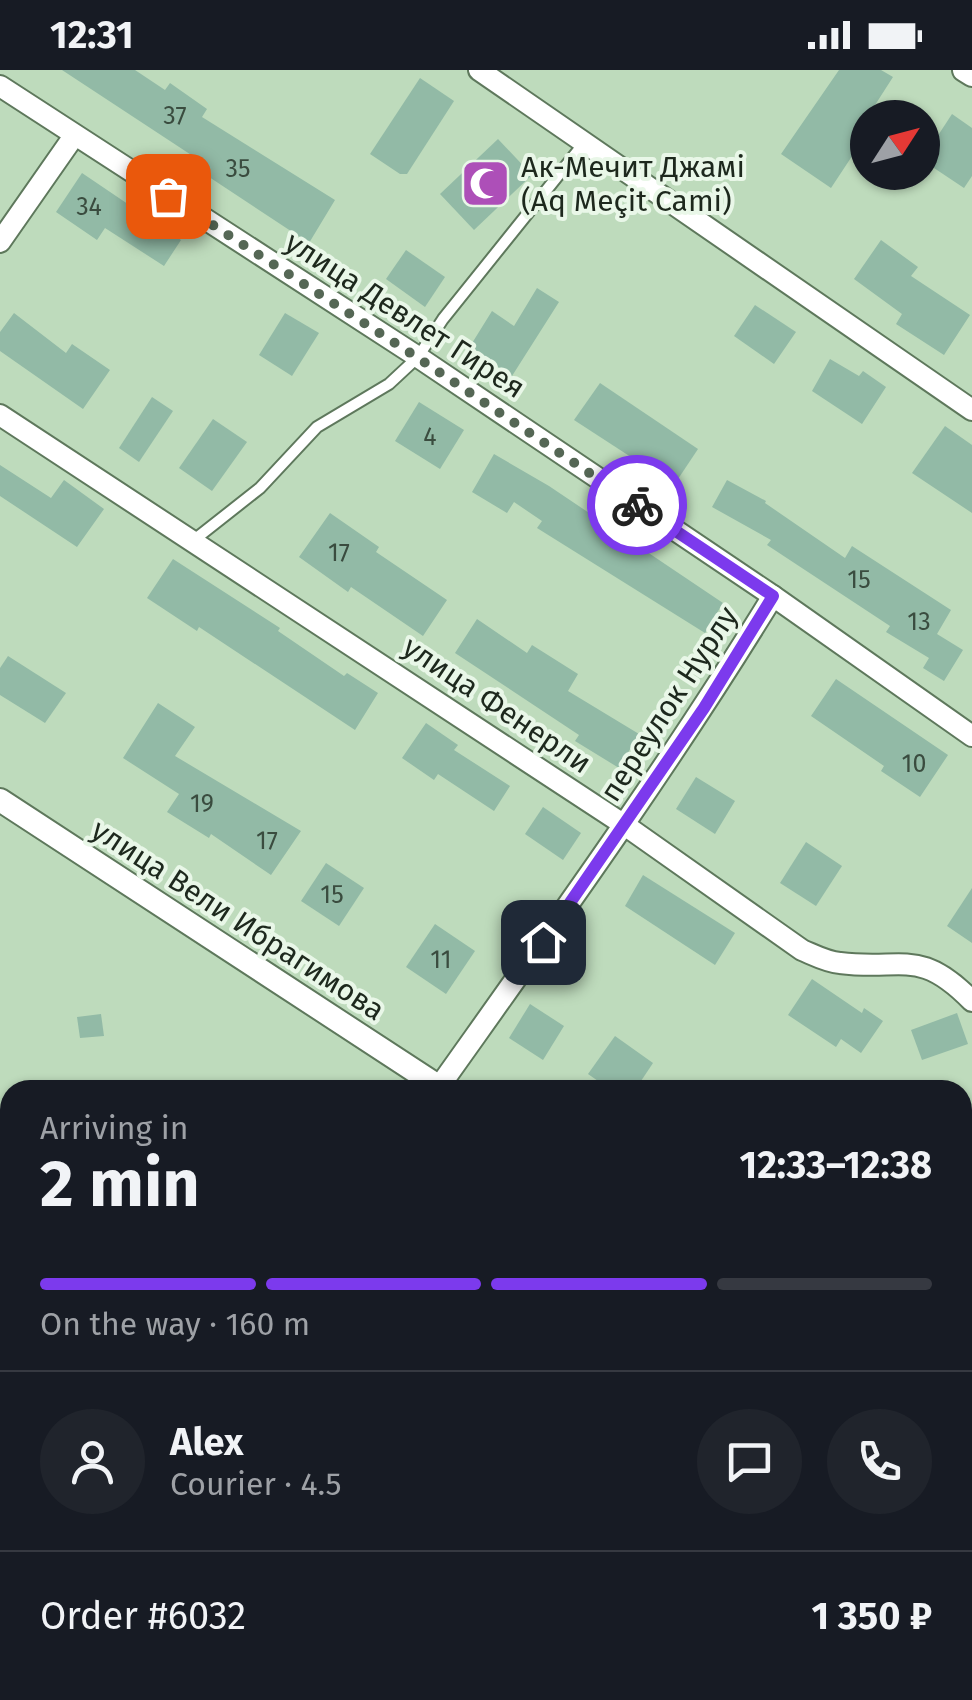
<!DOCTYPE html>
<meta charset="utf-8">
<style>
body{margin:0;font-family:"Fira Sans",sans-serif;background:#20242c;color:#f1f3f6;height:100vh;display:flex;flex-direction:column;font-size:38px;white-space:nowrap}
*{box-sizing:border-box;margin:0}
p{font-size:32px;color:#9ea1a6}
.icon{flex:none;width:55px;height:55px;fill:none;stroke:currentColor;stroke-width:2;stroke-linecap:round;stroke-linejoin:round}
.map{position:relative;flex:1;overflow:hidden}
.drawer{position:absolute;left:0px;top:1010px;width:972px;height:620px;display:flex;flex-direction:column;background:#171b24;border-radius:30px 30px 0 0;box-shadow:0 2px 8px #0004}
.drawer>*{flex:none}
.needle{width:65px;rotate:54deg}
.controls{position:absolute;left:850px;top:30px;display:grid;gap:20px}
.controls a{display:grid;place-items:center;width:90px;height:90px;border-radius:50%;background:#171b24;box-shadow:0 2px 8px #0004;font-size:50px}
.pin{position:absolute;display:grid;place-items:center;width:85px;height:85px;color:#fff;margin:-42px;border-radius:20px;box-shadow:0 5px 15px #0006}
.courier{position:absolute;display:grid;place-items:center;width:100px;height:100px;margin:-50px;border:8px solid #7c3aed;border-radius:50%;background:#fff;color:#222;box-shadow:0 2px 12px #0007}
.headline em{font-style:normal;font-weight:700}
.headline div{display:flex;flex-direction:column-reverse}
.headline{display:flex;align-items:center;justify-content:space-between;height:170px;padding:0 40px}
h1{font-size:65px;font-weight:700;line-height:75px}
.bar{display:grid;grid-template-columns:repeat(4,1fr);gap:15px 10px;align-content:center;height:120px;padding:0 40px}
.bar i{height:12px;border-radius:8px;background:#363941}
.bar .selected{background:#7c3aed}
.bar p{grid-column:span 4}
.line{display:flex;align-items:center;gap:25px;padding:0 40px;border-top:2px solid #363941}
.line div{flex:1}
.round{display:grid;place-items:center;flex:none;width:105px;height:105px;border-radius:52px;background:#20242c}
.status{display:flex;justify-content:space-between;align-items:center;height:70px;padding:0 50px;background:#171b24;direction:ltr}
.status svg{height:28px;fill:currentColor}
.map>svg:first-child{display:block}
.building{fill:#92baa6}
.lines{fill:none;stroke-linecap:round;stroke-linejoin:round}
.service-casing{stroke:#5e785c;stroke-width:14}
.minor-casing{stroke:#5e785c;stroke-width:24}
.tertiary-casing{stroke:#5e785c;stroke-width:26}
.path{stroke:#6a7e6a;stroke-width:4;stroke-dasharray:10 5;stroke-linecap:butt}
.service{stroke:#fff;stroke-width:10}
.minor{stroke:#fff;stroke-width:20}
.tertiary{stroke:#fff;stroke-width:22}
.done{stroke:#556755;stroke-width:10;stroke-dasharray:0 18}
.route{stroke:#7c3aed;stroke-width:12}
.labels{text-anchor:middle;stroke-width:8;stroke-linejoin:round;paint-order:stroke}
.number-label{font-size:25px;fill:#3a4c3f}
.poi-label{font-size:30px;fill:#1d281d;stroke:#e9f7e8;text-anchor:start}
.street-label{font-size:30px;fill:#1d281d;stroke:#e9f7e8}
</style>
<div class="status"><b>12:31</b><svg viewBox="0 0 49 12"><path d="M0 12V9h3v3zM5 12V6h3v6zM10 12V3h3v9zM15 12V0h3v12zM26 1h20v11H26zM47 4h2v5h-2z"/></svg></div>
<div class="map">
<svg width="972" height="1630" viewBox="0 0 972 1630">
<rect width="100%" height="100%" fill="#bedbbc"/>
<g class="building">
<polygon points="62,0 135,0 165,20 170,13 207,39 202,47 335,130 309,173 203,103 208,96"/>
<polygon points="839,0 881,0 893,7 859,60 866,65 831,118 781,84"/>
<polygon points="420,8 454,31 407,104 400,104 370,84"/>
<polygon points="952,44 972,58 972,106 964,118 922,90"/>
<polygon points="498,69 532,105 474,160 440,124"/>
<polygon points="82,103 181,170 164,196 105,158 97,170 56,142"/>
<polygon points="881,170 918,197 911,206 970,245 944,285 896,254 902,244 854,209"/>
<polygon points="406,180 445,207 425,237 386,209"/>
<polygon points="537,218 559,232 512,306 469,278 492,241 514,256"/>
<polygon points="755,235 796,262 774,294 734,266"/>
<polygon points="14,243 66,283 72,274 110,300 83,339 0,281 0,262"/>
<polygon points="285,243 319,263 292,306 259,285"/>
<polygon points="830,289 859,306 863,301 886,317 862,354 812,321"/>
<polygon points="600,313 698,379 674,415 574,350"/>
<polygon points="152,327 173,341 139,392 119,378"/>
<polygon points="419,332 464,360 440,399 395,371"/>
<polygon points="213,349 247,372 212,421 179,398"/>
<polygon points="945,356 972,375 972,443 912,403"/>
<polygon points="494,384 549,416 723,533 705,563 537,458 542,451 514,432 507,443 472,422"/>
<polygon points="0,395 51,428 64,410 104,439 77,477 0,426"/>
<polygon points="727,410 766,431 765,433 845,488 852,476 951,540 937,564 963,580 944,611 923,598 929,588 886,562 890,556 767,475 771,470 712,437"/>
<polygon points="330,443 379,477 376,482 447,530 423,566 351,517 348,522 299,487"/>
<polygon points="173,489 280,558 278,561 344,606 347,603 378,623 355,660 199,557 197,561 147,528"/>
<polygon points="477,549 527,583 532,575 578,604 568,621 639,664 619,698 575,671 579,665 455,583"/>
<polygon points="8,586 66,623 45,653 0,625 0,598"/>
<polygon points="836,609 948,685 920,727 881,701 884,696 811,646"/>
<polygon points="158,633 195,657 175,686 301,761 271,805 211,764 209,768 167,742 179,724 123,688"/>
<polygon points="426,653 458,675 454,680 510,716 494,741 438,704 434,710 402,688"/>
<polygon points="696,707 735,731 715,764 676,739"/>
<polygon points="543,737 581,763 563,790 525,764"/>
<polygon points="806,772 842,796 816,836 780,813"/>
<polygon points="326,793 364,818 339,856 301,831"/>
<polygon points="643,805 735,863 715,895 625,836"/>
<polygon points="972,818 972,873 947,856"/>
<polygon points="435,854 475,881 446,924 406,897"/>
<polygon points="812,909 862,943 864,938 883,951 861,983 841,969 836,977 788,945"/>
<polygon points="530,934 564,956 543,990 509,968"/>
<polygon points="957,943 968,974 922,990 911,960"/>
<polygon points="101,944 104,966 80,968 77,947"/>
<polygon points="615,966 653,993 635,1020 611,1020 588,1004"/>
</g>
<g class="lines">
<defs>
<polyline id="service" points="194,470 260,418 317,357 389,314 418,287 443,249 585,72"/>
<g id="minor">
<polyline points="479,0 972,340"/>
<polyline points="0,16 418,287 773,526 972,666"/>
<polyline points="0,172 74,66"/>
<path d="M0,345L626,756L802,880C814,885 827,892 840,893C903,901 919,877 972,931"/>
<path d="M439,1017C554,855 669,696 773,526"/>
<polyline points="0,1417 10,1414"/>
</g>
<g id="tertiary">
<polyline points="964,0 972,5"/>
<polyline points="0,730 444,1020"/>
<polyline points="962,1133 972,1130"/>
<polyline points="962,1389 972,1378"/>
<polyline points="748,1630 757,1620"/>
</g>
</defs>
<use href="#service" class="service-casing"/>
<use href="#minor" class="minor-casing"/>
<use href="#tertiary" class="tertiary-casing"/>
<polyline class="path" points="569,1630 578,1620"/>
<use href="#service" class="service"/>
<use href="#minor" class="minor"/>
<use href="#tertiary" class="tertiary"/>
</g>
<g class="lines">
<polyline class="done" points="168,126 418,288 637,435"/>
<polyline class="route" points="543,872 704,638 773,526 637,435"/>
</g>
<defs>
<symbol id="mosque-square" viewBox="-11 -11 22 22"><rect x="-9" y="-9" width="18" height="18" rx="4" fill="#ad4fb8" stroke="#e9f7e8"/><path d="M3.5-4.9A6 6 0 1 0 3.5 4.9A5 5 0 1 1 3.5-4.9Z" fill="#fff"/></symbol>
</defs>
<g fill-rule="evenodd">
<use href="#mosque-square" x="458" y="86" width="55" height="55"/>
</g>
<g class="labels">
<g class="number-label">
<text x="175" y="54">37</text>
<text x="238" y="107">35</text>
<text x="89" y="145">34</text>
<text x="430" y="375">4</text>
<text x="339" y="491">17</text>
<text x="859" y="518">15</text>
<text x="919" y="560">13</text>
<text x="914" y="702">10</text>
<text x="202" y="742">19</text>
<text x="267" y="779">17</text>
<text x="332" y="833">15</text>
<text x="441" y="898">11</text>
</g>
<g class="poi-label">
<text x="521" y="107">Ак-Мечит Джамі<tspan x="521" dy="34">(Aq Meçit Cami)</tspan></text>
</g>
<g class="street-label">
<text transform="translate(405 245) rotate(33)" y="10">улица Девлет Гирея</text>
<text transform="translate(669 634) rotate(-57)" y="10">переулок Нурлу</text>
<text transform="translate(497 635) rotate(34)" y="10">улица Фенерли</text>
<text transform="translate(238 850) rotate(33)" y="10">улица Вели Ибрагимова</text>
</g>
</g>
</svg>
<div class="controls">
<a><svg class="needle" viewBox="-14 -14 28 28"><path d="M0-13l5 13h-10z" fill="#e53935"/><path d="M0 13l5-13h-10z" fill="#9ea1a6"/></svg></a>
</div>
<div class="pin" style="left:168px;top:126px;background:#ea580c"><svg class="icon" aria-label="bag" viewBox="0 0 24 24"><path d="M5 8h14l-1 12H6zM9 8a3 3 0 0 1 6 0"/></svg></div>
<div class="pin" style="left:543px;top:872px;background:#1f2937"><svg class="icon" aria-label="home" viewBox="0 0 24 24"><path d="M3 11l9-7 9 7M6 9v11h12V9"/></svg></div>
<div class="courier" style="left:637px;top:435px"><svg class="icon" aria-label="bike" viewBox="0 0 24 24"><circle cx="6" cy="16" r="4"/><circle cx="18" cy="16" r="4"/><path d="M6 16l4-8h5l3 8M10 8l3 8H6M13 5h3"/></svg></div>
<section class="drawer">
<div class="headline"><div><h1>2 min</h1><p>Arriving in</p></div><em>12:33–12:38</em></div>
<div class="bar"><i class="selected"></i><i class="selected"></i><i class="selected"></i><i></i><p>On the way · 160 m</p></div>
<div class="line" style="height:180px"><a class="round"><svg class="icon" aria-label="person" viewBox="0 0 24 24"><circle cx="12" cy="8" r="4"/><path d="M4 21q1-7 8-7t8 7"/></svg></a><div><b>Alex</b><p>Courier · 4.5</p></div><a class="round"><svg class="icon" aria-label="chat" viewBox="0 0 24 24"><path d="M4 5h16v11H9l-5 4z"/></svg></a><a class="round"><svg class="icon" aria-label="phone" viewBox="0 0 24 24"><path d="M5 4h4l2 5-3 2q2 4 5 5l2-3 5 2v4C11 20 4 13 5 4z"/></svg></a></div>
<div class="line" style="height:130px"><div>Order #6032</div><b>1 350 ₽</b></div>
</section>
</div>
